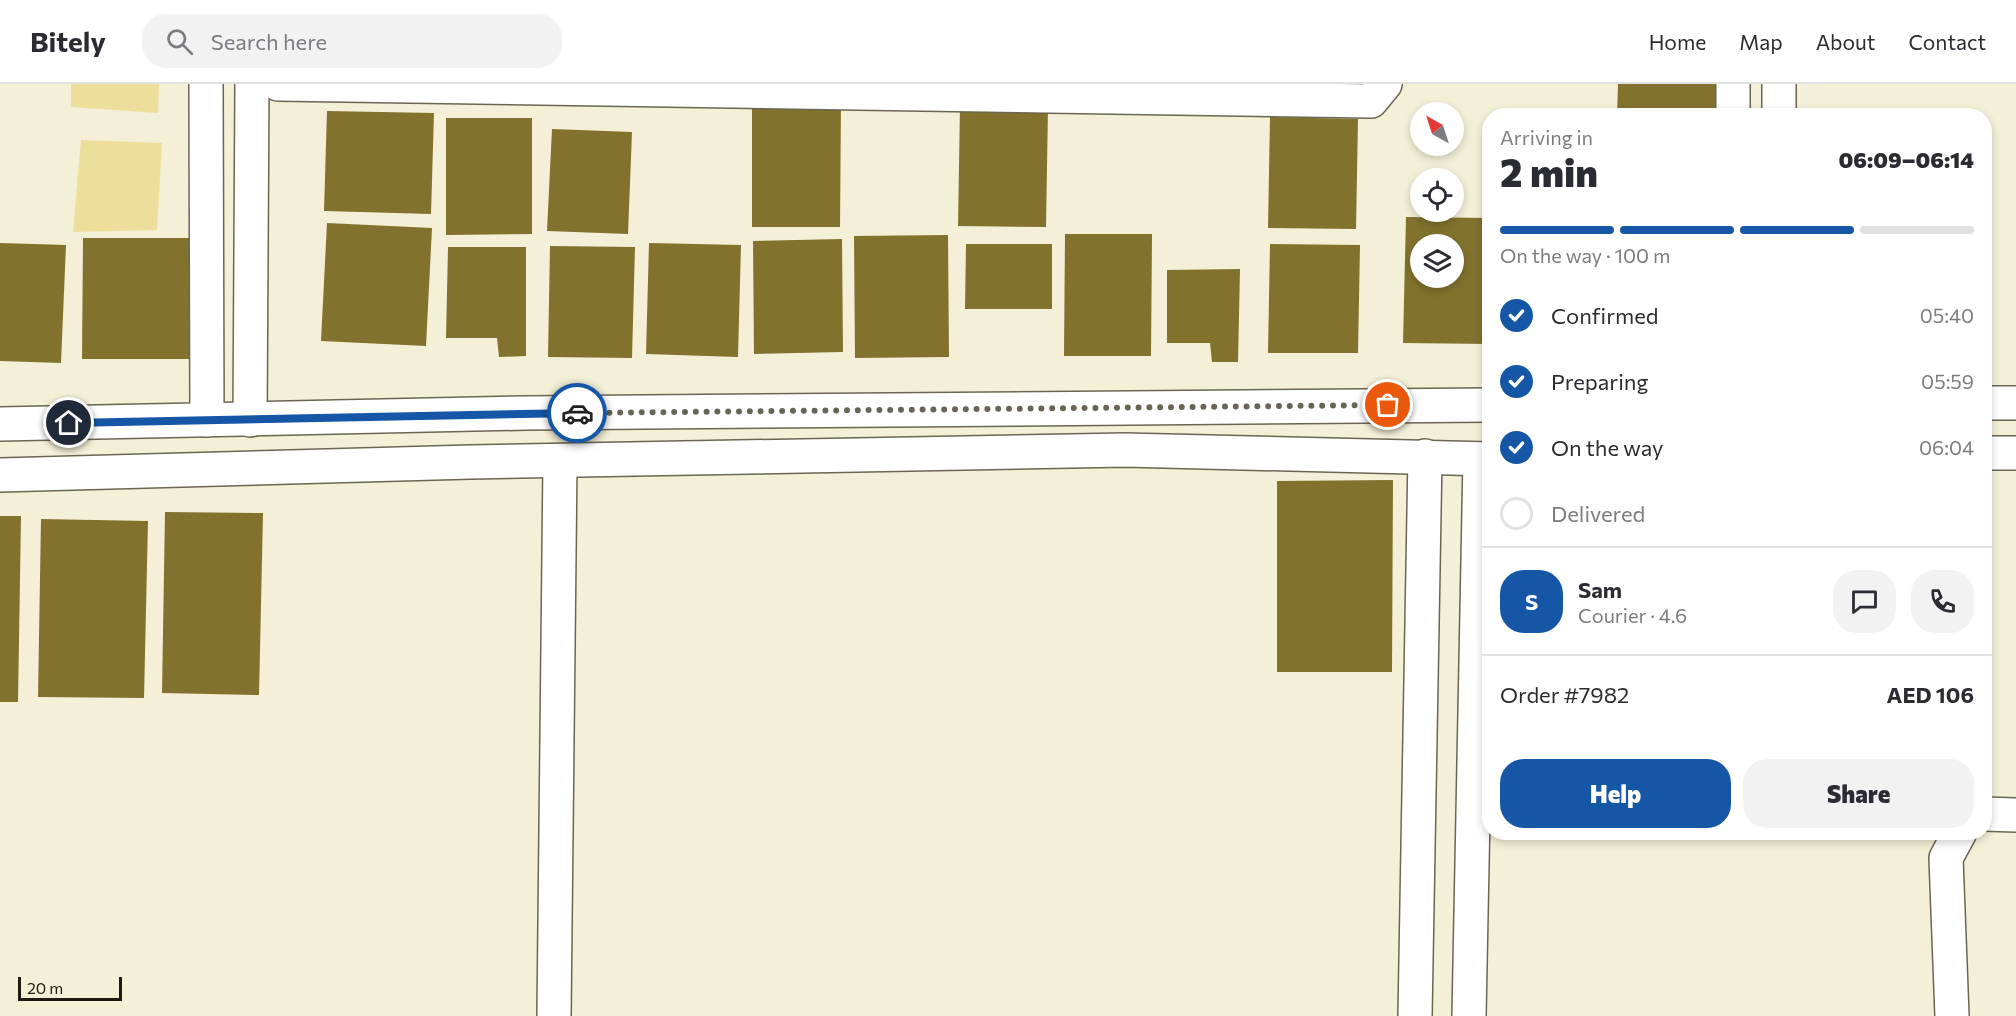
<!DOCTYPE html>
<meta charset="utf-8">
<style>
body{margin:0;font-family:Commissioner,sans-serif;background:#f2f2f3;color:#2b2b33;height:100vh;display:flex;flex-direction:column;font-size:22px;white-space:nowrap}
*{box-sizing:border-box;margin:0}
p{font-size:20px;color:#7c7c81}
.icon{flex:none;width:33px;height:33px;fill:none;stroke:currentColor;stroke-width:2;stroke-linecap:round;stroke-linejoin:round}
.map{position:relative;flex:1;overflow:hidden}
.side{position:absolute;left:1482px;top:24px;width:510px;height:732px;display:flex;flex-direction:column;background:#fff;border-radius:24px;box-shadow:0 3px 9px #0003}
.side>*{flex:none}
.needle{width:39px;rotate:321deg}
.buttons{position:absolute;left:1410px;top:18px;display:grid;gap:12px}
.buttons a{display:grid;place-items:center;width:54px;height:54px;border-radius:50%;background:#fff;box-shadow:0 3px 9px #0003;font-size:30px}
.scale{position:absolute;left:18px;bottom:15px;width:104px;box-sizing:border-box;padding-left:6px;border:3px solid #1d1b13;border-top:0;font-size:16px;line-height:21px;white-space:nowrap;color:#1d1b13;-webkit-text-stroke:4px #f4efd7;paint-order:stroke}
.pin{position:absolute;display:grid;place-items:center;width:51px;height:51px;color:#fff;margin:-26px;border:3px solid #fff;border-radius:50%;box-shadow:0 2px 6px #0007}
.courier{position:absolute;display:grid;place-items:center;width:60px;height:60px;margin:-30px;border:4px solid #1556a6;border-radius:50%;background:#fff;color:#222;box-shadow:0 2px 8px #0007}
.overview em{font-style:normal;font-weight:800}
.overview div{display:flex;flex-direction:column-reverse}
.overview{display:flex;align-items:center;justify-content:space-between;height:102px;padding:0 18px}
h1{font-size:39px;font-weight:800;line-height:45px}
.bar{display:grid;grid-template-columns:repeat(4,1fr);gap:9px 6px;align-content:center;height:72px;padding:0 18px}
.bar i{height:8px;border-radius:4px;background:#e1e1e2}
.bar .current{background:#1556a6}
.bar p{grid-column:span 4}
.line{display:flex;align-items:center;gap:15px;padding:0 18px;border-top:2px solid #e1e1e2}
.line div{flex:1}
.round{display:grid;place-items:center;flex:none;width:63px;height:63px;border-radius:24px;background:#f2f2f3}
ol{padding:0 18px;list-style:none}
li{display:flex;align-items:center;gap:18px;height:66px}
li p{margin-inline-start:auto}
li .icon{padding:6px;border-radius:50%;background:#1556a6;color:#fff;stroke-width:4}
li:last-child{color:#7c7c81}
li i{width:33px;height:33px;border:3px solid #e1e1e2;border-radius:50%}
.button{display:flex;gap:12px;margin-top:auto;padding:12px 18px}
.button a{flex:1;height:69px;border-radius:24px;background:#1556a6;color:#fff;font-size:24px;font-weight:800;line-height:69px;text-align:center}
.button a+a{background:#f2f2f3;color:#2b2b33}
header{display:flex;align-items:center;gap:36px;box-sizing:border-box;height:84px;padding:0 30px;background:#fff;border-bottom:2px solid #e1e1e2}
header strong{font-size:28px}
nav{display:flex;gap:33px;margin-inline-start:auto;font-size:21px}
.search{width:420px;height:54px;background:#f2f2f3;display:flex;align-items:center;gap:15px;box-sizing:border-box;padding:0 21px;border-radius:24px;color:#7c7c81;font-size:22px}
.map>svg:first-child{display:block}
.green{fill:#eede9c}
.building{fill:#82722e;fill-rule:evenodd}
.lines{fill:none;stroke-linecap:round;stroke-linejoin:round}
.minor-casing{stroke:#6b6652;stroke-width:36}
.minor{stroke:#fff;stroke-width:33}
.done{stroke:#686558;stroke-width:6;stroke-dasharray:0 10.8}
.route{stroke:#1556a6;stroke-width:8}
</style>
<header>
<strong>Bitely</strong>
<div class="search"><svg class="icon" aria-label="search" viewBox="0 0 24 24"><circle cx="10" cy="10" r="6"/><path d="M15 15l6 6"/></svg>Search here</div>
<nav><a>Home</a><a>Map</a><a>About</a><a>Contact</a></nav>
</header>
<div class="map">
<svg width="2016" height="932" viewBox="0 0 2016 932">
<rect width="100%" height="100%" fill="#f4efd7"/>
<g class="green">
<polygon points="71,0 159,0 158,29 71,23"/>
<polygon points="81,56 162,59 157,146 73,148"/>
</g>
<g class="building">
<polygon points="1618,0 1716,0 1715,32 1617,32"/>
<polygon points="752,18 841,18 840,143 752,143"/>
<polygon points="960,22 1048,23 1046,143 958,142"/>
<polygon points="327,27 434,29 431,130 324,127"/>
<polygon points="1270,33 1358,35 1356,145 1268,144"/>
<polygon points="446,34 532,34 532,150 446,151"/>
<polygon points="552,45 632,48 628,150 547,147"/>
<path d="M1406,133L1490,134V260L1403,259ZM1420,160H1454V194H1420Z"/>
<polygon points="327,139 432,144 426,262 321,257"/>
<polygon points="1065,150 1152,150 1151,272 1064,272"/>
<polygon points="948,151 949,273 855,274 854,152"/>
<polygon points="83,154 198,154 197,275 82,275"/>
<polygon points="842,155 843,268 754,270 753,157"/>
<polygon points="0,159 66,161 61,279 0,277"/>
<polygon points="649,159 741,161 738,273 646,270"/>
<polygon points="966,160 1052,160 1052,225 965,225"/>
<polygon points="1270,160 1360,161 1358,269 1268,269"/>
<polygon points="550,162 635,163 632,274 548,273"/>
<polygon points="448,163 526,163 526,272 499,273 497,254 446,254"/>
<polygon points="1240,185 1238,278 1212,278 1210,259 1167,259 1167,186"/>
<polygon points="1393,396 1392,588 1277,588 1277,397"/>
<polygon points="165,428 263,429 259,611 162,609"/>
<polygon points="0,432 21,432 18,618 0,618"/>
<polygon points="41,435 148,437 144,614 38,613"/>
</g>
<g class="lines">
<defs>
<g id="minor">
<polyline points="206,0 207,336"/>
<polyline points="278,0 1371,17 1385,0"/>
<polyline points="1779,0 1779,32"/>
<polyline points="1733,32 1733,0"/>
<polyline points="1984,319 2016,319"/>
<polyline points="250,336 252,0"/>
<polyline points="0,340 526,329 1490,321"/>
<polyline points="1984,369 2016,369"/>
<polyline points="0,391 471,378 1125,366 1490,375"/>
<polyline points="1984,730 2016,731"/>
<polyline points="554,932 560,377"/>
<polyline points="1415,932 1425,372"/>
<polyline points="1469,932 1480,375"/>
<polyline points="1952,932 1946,774 1960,748"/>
</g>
</defs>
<use href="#minor" class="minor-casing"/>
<use href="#minor" class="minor"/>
</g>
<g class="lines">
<polyline class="done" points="577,329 1388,321"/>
<polyline class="route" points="69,339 577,329"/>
</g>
</svg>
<div class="buttons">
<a><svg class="needle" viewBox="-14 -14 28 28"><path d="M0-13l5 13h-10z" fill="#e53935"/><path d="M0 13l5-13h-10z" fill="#7c7c81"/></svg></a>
<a><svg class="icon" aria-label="locate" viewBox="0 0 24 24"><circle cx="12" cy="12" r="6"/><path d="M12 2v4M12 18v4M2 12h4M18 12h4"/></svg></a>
<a><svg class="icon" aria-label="layers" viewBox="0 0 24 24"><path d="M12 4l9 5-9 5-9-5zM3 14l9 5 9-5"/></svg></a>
</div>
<div class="scale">20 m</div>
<div class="pin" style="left:1388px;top:321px;background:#ea580c"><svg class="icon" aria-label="bag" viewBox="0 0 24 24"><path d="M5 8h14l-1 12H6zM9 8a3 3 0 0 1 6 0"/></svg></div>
<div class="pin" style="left:69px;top:339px;background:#1f2937"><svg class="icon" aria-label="home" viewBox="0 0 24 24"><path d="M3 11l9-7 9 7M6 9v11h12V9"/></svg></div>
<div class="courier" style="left:577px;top:329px"><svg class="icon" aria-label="car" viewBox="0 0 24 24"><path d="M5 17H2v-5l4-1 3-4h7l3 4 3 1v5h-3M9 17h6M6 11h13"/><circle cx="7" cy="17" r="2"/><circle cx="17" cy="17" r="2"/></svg></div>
<section class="side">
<div class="overview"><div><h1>2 min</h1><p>Arriving in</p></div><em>06:09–06:14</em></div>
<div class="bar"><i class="current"></i><i class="current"></i><i class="current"></i><i></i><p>On the way · 100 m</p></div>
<ol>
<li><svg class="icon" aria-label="check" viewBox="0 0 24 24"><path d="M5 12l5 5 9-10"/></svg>Confirmed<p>05:40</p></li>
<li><svg class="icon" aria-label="check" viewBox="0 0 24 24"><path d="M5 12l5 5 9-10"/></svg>Preparing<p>05:59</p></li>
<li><svg class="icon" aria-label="check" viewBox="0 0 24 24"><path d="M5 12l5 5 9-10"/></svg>On the way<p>06:04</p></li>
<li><i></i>Delivered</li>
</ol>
<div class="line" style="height:108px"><b class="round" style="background:#1556a6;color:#fff">S</b><div><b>Sam</b><p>Courier · 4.6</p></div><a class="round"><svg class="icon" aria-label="chat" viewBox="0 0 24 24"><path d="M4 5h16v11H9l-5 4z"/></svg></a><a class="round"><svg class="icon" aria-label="phone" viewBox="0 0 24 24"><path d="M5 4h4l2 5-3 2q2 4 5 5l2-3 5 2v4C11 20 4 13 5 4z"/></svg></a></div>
<div class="line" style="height:78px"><div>Order #7982</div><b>AED 106</b></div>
<div class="button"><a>Help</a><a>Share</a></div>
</section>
</div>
